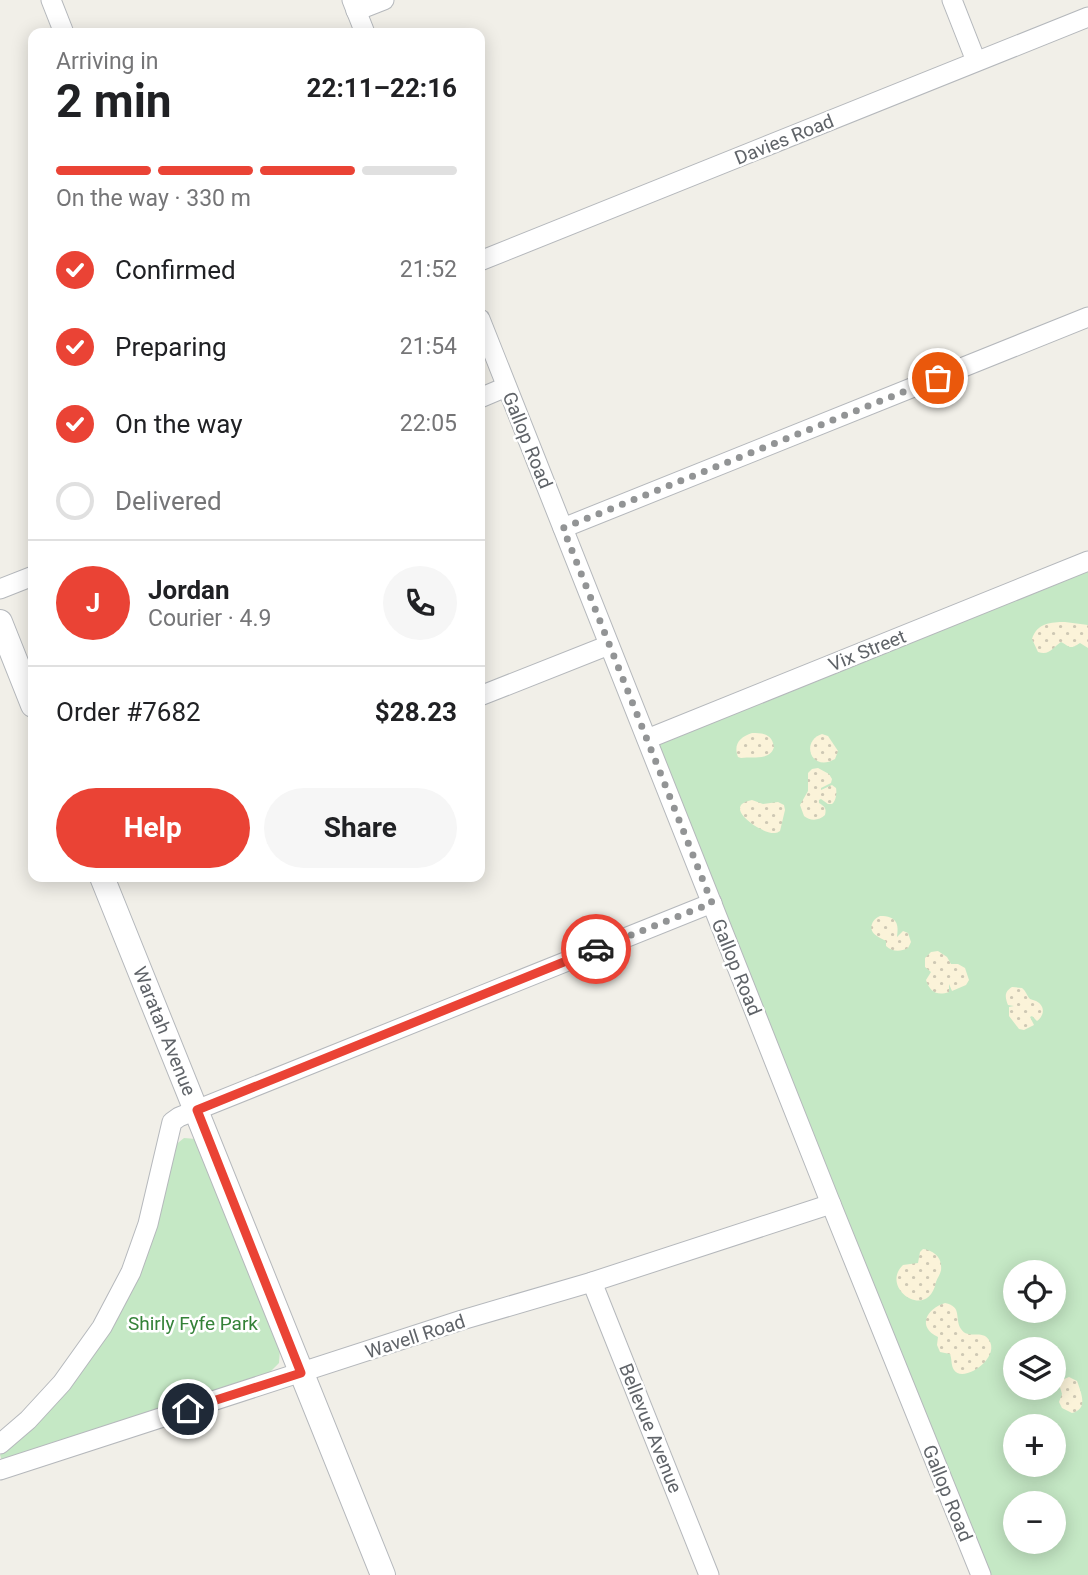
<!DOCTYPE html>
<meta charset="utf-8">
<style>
body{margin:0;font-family:Roboto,sans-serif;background:#f6f6f6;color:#202124;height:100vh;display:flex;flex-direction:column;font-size:26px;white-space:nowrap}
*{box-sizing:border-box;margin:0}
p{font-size:23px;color:#757577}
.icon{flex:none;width:38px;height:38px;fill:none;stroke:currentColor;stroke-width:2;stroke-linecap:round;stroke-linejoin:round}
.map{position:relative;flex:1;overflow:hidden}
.side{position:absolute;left:28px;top:28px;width:457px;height:854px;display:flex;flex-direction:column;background:#fff;border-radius:14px;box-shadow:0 4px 18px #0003}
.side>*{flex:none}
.controls{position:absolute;left:1003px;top:1260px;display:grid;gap:14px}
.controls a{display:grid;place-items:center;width:63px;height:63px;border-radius:50%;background:#fff;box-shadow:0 4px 18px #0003;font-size:35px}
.pin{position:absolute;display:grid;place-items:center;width:60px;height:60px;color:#fff;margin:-30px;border:4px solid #fff;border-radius:50%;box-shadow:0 2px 7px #0007}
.courier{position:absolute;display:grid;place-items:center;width:70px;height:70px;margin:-35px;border:5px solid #ea4335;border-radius:50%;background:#fff;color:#222;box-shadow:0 2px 9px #0007}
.head em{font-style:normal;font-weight:700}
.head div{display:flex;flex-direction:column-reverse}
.head{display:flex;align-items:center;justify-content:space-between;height:119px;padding:0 28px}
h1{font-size:46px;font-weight:700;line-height:52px}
.bar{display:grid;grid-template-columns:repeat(4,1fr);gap:10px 7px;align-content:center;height:84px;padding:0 28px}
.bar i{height:9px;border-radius:5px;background:#e0e0e0}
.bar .selected{background:#ea4335}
.bar p{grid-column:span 4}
.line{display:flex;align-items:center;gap:18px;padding:0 28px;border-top:2px solid #e0e0e0}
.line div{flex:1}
.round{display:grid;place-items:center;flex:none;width:74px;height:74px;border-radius:37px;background:#f6f6f6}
ol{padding:0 28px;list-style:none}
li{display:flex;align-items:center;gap:21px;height:77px}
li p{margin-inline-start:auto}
li .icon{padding:7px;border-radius:50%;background:#ea4335;color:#fff;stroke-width:4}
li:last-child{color:#757577}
li i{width:38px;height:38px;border:4px solid #e0e0e0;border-radius:50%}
.action{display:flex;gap:14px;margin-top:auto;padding:14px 28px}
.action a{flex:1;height:80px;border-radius:42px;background:#ea4335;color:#fff;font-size:28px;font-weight:700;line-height:80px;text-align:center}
.action a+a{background:#f6f6f6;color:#202124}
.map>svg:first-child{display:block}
.green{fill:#c5e8c5;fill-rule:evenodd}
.sand{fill:url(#sand-dots)}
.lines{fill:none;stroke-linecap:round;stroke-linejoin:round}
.minor-casing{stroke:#b5b8bc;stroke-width:21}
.tertiary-casing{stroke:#b5b8bc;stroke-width:26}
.minor{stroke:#fff;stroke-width:19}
.tertiary{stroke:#fff;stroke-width:24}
.done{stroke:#929495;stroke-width:7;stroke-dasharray:0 12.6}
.route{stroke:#ea4335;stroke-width:9}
.labels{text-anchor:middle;stroke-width:5;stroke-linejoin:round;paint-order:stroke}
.street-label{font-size:19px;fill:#5f6368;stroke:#fff}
.park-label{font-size:19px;fill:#348238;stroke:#fff}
</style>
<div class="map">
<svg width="1088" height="1575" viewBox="0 0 1088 1575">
<defs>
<pattern id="sand-dots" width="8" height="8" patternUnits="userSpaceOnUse" patternTransform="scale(1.75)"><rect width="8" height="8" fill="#fbf3d9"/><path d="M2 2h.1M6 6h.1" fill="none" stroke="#cec8b4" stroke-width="1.8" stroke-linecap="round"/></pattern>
</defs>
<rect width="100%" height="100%" fill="#f1efe8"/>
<g class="green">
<path d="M1088,570V1575H985L651,741ZM1015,1272H1054V1311H1015ZM1015,1349H1054V1388H1015ZM1015,1426H1054V1465H1015ZM1015,1503H1054V1542H1015Z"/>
<polygon points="184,1138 196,1139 280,1349 279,1363 267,1375 2,1461 0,1455 33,1427 137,1276 162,1208 174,1146"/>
</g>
<g class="sand">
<path d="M1065,622L1088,625V648L1080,643C1069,650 1071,647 1061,642C1053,647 1050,656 1038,652L1032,639C1037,623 1051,622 1065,622Z"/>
<path d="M752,733C764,733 772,734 774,747C770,761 754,756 741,758L738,757C733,744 740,737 752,733Z"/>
<path d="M822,734L828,736L838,751L835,759C811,773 800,741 822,734Z"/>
<path d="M818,768L829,774L832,779L831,783L821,788V790L832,785L836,788C837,793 836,801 832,804H828L821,799L819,800V803C824,806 827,808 825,815C819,821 810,821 804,816L800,805L808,791V773L812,769Z"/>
<path d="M752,800L763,804L778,802L784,805L785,810L780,831C778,832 777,833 775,833C763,835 719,806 752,800Z"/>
<path d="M880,916C897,916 899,924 897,937L903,931L908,933L911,942L908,948C900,952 893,952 886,946V941C883,939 879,938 877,936C867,930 872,919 880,916Z"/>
<path d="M938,951L947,957L951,964H958L965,968L969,980L966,985L952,991L949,984V992C937,996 930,992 926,980L931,972L925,967V958L931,952Z"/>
<path d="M1012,987L1022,988C1026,991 1027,996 1030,999C1032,1000 1034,1000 1036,1001C1046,1006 1044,1016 1037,1021L1032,1016L1030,1017L1034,1025L1024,1030L1019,1029L1009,1016V1007L1014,1006L1008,1005C1005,997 1004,992 1012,987Z"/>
<path d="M923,1249C932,1250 941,1256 941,1266C942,1273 938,1276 936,1282C928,1322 879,1288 903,1265L918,1263L920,1252Z"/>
<path d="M945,1303C963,1307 954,1318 961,1329C968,1340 982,1329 989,1340C1001,1358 963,1384 954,1370C951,1366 952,1359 950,1354L940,1352L937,1345L938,1337C917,1327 926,1309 945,1303Z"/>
<path d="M1069,1377L1077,1381C1082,1395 1088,1409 1072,1413L1062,1408L1059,1402L1062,1394L1059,1384L1062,1380Z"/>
</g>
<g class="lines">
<defs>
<g id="minor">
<polyline points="51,0 64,33"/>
<polyline points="352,0 365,33"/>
<polyline points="952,0 976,61"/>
<polyline points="356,11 384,0"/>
<polyline points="480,261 1088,17"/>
<polyline points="480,319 831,1204 981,1575"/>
<polyline points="480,398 506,387"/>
<polyline points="563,528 1088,317"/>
<polyline points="0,589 33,576"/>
<polyline points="480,696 609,645"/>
<polyline points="647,739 1088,561"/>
<polyline points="592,1282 709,1575"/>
<polyline points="0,1444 28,1420 62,1383 102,1327 131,1272 148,1224 172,1122 179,1117 712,903"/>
<polyline points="0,1470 462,1320 592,1282 831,1204"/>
</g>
<g id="tertiary">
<polyline points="0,622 33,705"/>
<polyline points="102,877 383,1575"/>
</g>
</defs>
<use href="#minor" class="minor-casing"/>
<use href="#tertiary" class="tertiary-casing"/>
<use href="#minor" class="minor"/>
<use href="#tertiary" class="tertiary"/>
</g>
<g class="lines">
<polyline class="done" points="596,949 712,903 563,528 938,378"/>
<polyline class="route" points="188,1409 301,1373 197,1110 596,949"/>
</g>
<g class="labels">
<g class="street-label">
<text transform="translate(784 139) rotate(-22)" y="7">Davies Road</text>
<text transform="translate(528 440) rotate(68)" y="7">Gallop Road</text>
<text transform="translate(867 650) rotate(-22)" y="7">Vix Street</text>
<text transform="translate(737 967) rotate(68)" y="7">Gallop Road</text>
<text transform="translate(165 1031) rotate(68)" y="7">Waratah Avenue</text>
<text transform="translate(415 1336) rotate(-18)" y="7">Wavell Road</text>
<text transform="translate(651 1428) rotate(68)" y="7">Bellevue Avenue</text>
<text transform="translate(948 1493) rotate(68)" y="7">Gallop Road</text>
</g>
<g class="park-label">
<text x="193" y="1330">Shirly Fyfe Park</text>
</g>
</g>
</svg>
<div class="controls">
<a><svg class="icon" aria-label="locate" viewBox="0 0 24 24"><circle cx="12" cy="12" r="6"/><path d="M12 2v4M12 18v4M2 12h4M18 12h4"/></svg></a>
<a><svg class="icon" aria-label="layers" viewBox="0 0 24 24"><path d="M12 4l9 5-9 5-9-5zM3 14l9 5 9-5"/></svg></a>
<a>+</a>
<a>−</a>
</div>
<div class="pin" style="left:938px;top:378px;background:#ea580c"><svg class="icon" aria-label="bag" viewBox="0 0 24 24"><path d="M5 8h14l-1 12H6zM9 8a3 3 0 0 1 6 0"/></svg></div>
<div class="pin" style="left:188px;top:1409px;background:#1f2937"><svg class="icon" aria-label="home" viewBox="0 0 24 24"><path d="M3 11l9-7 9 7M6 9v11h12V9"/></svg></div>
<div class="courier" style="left:596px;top:949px"><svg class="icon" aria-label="car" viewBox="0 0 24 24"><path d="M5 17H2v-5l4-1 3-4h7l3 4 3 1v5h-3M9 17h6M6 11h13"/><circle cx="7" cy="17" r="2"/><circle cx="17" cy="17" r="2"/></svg></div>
<section class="side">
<div class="head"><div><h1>2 min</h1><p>Arriving in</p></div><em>22:11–22:16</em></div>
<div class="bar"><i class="selected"></i><i class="selected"></i><i class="selected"></i><i></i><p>On the way · 330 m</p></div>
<ol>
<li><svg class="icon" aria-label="check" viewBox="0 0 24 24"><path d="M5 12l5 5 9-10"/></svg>Confirmed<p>21:52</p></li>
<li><svg class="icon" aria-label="check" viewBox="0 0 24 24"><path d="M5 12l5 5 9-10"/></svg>Preparing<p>21:54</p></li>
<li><svg class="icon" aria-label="check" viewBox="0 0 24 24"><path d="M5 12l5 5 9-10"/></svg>On the way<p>22:05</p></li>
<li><i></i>Delivered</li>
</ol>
<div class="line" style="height:126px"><b class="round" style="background:#ea4335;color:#fff">J</b><div><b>Jordan</b><p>Courier · 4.9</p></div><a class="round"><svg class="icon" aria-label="phone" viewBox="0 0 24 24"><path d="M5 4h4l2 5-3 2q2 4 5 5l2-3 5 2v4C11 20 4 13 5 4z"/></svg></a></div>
<div class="line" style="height:91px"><div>Order #7682</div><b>$28.23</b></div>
<div class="action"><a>Help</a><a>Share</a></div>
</section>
</div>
